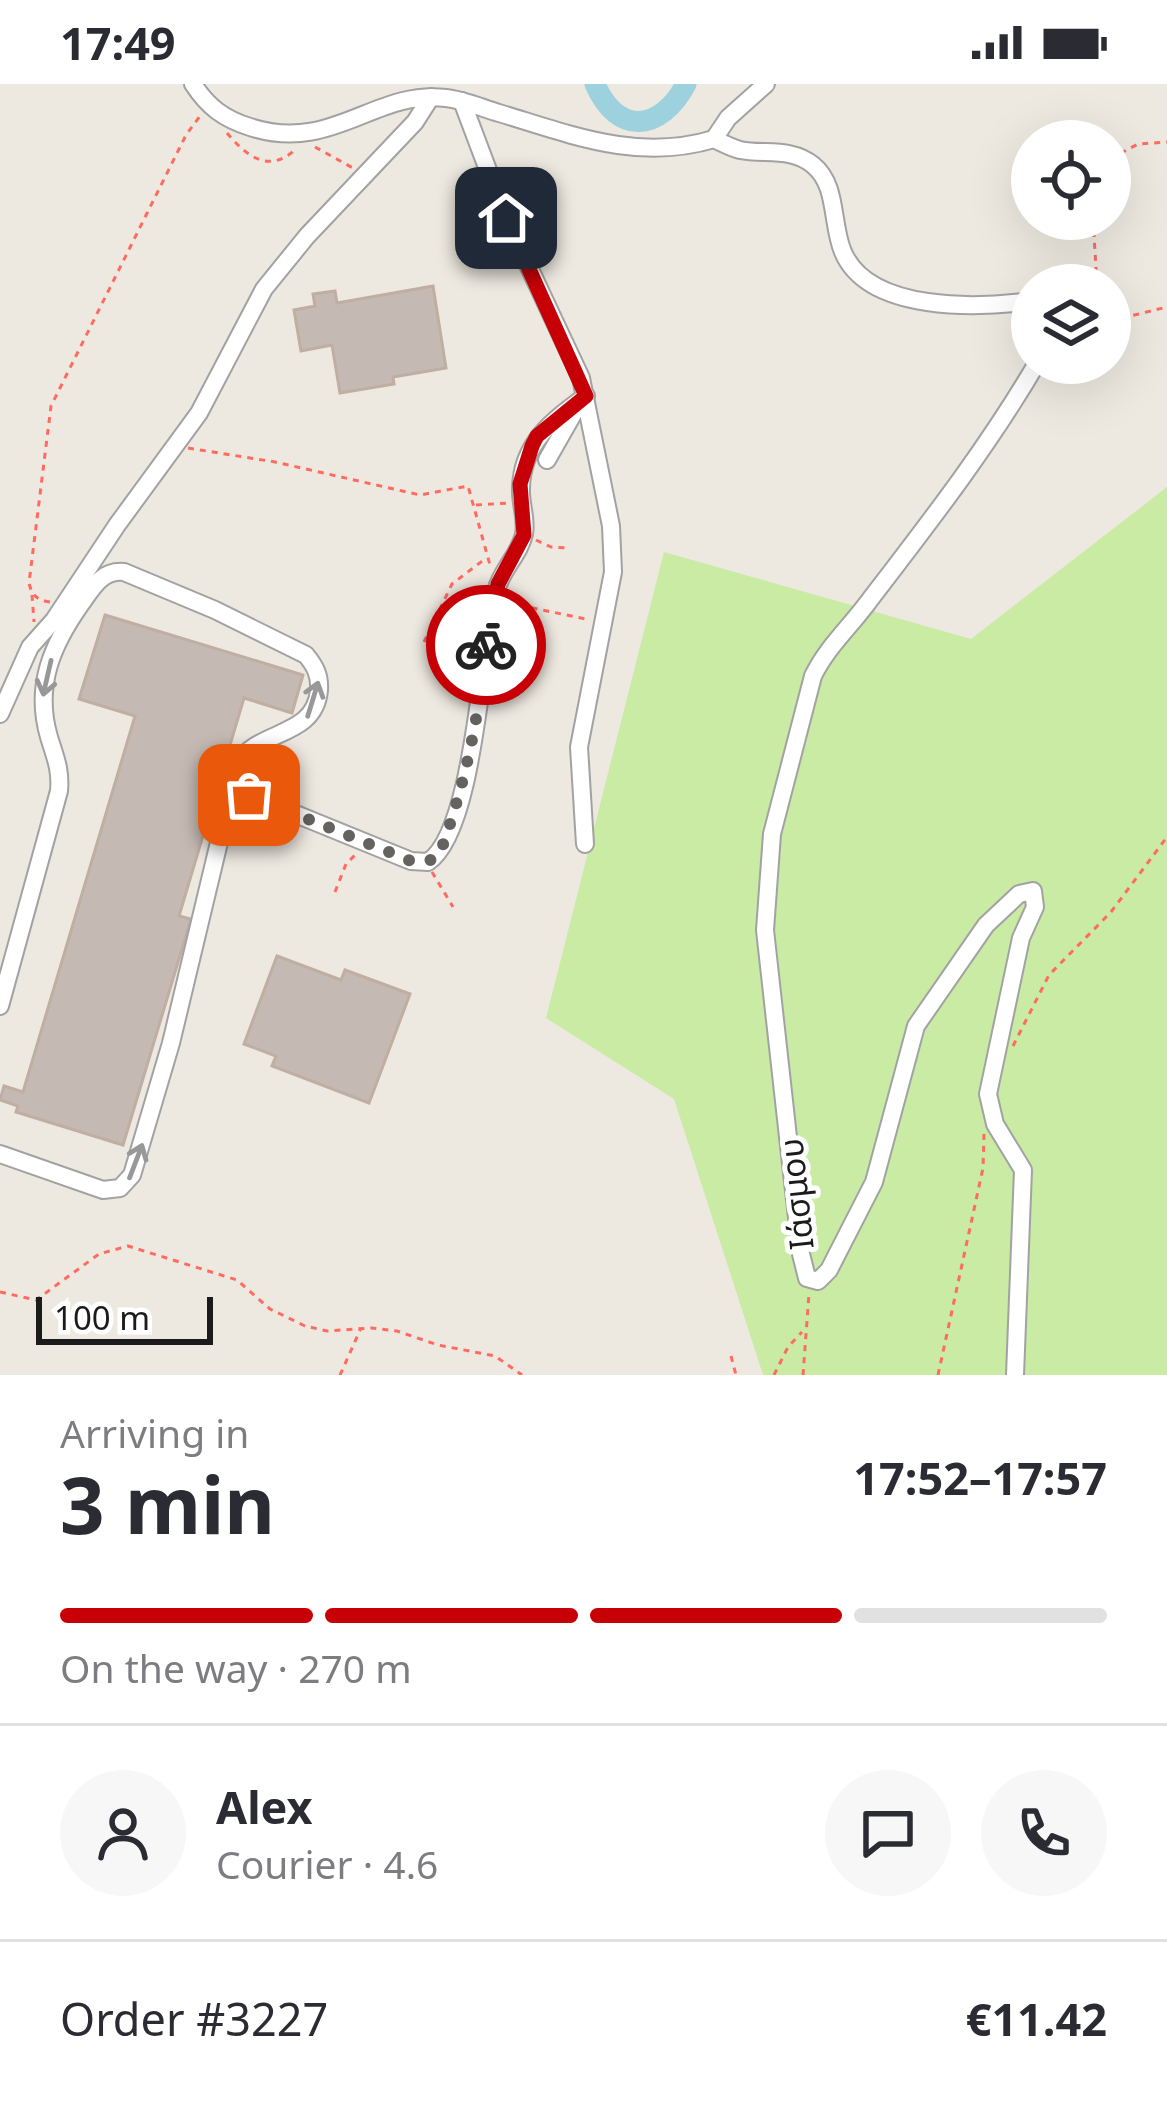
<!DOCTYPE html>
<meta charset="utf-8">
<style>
body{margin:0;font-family:"Noto Sans",sans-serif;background:#f7f7f7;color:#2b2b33;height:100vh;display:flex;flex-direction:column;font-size:45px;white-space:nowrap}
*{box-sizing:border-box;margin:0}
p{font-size:39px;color:#7c7c81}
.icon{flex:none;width:66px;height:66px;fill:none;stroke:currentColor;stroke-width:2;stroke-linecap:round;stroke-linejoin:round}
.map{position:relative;height:1291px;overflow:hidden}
.sheet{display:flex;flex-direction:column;background:#fff;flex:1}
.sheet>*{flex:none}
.fabs{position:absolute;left:1011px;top:36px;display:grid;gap:24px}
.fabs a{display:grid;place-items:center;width:120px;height:120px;border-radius:50%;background:#fff;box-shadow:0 12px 48px #0002;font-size:60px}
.scale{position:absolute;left:36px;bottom:30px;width:177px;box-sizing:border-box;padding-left:12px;border:6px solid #1b1b1b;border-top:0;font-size:33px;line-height:42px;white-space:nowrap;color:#1b1b1b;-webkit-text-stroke:9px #fff;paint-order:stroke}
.pin{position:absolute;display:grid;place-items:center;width:102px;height:102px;color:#fff;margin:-51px;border-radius:24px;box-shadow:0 6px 18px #0006}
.courier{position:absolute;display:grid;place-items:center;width:120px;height:120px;margin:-60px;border:9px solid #c70007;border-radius:50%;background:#fff;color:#222;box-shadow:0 3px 15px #0007}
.overview em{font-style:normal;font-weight:700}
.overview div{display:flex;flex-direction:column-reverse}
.overview{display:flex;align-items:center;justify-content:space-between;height:204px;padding:0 60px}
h1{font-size:78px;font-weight:700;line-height:90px}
.bar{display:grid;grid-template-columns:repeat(4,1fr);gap:18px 12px;align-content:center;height:144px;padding:0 60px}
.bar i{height:15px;border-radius:9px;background:#e1e1e2}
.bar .on{background:#c70007}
.bar p{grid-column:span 4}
.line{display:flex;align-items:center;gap:30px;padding:0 60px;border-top:3px solid #e1e1e2}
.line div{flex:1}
.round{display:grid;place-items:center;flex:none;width:126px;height:126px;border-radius:63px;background:#f7f7f7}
.status{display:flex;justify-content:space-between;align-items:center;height:84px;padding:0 60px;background:#fff;direction:ltr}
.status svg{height:33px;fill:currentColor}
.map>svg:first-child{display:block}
.grass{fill:#c9eba3}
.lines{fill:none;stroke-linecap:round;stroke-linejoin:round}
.river{stroke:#9ed1de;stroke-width:21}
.building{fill:#c5bab3;stroke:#c0aea2;stroke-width:3}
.minor-casing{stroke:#a2a2a2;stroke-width:20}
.path{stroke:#ff6b60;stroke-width:3;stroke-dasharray:6 6;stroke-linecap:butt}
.minor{stroke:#fff;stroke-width:16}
.oneway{stroke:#989898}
.done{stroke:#656360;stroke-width:12;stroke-dasharray:0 21.6}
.route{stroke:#c70007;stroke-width:15}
.labels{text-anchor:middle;stroke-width:10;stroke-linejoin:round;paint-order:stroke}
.street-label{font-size:33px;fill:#1b1b1b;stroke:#fff}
</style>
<div class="status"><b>17:49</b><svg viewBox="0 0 49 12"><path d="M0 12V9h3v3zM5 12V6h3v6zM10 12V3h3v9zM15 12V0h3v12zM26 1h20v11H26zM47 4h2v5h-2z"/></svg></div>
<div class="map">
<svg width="1167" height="1291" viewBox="0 0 1167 1291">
<rect width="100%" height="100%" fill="#eee9e0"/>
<polygon class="grass" points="1167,403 1167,1291 763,1291 674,1015 546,934 664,468 971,555"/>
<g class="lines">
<path class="river" d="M595,0C618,53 661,47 686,0"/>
</g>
<g class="building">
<polygon points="433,202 446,284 393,293 394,300 340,309 332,261 301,267 294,226 315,222 313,210 335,207 337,219"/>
<polygon points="105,531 303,591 292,629 244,614 179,832 191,835 123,1061 16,1028 18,1022 0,1016 4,1002 23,1008 135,632 79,615"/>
<polygon points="277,872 341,896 345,886 410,910 369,1019 272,982 276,972 244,960"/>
</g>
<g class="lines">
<defs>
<g id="minor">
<path d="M193,0C208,23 224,35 250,43C332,70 375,5 446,14C464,16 482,24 499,29C572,51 638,78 714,55"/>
<polyline points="462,17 506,134 581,294 611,442 613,488 579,663 585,760"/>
<path d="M714,55C722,59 732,64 740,66C765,71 791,63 813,81C838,101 831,140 843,168C869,229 979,224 1032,217"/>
<polyline points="714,55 728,34 766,0"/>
<polyline points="547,376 576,325"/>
<polyline points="0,630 30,563 54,536 117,441 199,329 264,205 307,152 415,38 431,13"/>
<path d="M249,711L411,777L428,778C475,747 481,564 496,507C501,486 520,470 524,450C527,435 520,419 521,404C522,359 553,336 586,312"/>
<path d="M0,922L59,707C61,685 55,673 49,653C34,602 52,561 81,520C93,503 102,486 124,488L215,526L306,571C315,582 320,591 319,606C315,654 258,645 238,679L171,959L132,1091L120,1104L103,1106L0,1070"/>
<path d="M1015,1291L1023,1086L995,1040L988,1010L1021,854L1035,823L1033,807L1019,810L986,841L916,942L874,1098L829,1186L818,1197L807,1194L801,1170L765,846L772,750L813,592C827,563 850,543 869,517C928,440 988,363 1037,279"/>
</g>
</defs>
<use href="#minor" class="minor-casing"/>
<g class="path">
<path d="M227,49C248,74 270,90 297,64"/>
<polyline points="315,63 353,84"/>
<polyline points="1110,75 1138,60 1167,58"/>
<polyline points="1093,135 1097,201"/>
<polyline points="1110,237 1167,223"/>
<polyline points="188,364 275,378 420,411 468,402 490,481"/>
<polyline points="476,421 508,419"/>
<polyline points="536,456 551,463 568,464"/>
<polyline points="32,511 34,538"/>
<path d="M50,518C37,516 32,512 29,499L51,322L186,51L200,32"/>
<polyline points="508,519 586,535"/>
<polyline points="424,558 452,500 485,475"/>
<polyline points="432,788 453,823"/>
<polyline points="335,808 346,780 358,768"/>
<polyline points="1013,962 1049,891 1111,828 1167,753"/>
<polyline points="0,1208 36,1216 99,1170 128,1162 237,1196 270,1225 305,1242 327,1247 371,1244 397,1247 438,1261 495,1272 522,1291"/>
<polyline points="731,1272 736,1291"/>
<polyline points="340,1291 361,1244"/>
<polyline points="774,1291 788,1263 802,1248"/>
<polyline points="803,1291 809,1210"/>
<polyline points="938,1291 983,1084 984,1050"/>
</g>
<use href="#minor" class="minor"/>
</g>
<defs><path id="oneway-shaft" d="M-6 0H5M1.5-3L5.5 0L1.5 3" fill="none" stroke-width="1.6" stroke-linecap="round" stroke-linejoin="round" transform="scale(3)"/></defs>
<g class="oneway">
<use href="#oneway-shaft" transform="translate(47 594) rotate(103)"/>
<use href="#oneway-shaft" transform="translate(313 615) rotate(-73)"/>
<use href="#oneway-shaft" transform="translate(136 1077) rotate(-69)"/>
</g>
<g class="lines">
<path class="done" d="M249,711L411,777L433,776L440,769C465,701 479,633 486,561"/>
<polyline class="route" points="486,561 498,500 524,451 520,400 532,362 537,352 586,312 506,134"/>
</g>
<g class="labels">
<g class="street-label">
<text transform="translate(796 1110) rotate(-96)" y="12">Ιάσμου</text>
</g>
</g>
</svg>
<div class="fabs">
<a><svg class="icon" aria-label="locate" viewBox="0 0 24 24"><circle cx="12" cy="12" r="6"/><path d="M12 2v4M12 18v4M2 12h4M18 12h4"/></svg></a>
<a><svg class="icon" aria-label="layers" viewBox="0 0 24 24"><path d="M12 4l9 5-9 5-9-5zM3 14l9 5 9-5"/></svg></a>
</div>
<div class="scale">100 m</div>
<div class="pin" style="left:249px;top:711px;background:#ea580c"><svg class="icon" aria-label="bag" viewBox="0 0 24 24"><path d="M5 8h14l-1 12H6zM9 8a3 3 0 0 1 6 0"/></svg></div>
<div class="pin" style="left:506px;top:134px;background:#1f2937"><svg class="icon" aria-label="home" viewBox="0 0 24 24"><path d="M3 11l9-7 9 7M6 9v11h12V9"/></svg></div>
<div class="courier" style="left:486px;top:561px"><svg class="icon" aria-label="bike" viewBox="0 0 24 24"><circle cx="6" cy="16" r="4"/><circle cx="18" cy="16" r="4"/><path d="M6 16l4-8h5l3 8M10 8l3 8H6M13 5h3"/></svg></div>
</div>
<section class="sheet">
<div class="overview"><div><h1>3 min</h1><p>Arriving in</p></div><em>17:52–17:57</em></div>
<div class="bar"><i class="on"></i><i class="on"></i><i class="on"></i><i></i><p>On the way · 270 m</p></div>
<div class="line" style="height:216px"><a class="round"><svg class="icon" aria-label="person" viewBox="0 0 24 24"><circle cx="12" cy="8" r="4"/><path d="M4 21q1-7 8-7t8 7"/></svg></a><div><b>Alex</b><p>Courier · 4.6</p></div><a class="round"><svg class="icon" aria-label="chat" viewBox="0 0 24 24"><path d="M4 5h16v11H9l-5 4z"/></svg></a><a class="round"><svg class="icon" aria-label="phone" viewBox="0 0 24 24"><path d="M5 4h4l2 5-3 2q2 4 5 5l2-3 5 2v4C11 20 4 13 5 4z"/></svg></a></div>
<div class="line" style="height:156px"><div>Order #3227</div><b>€11.42</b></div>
</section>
